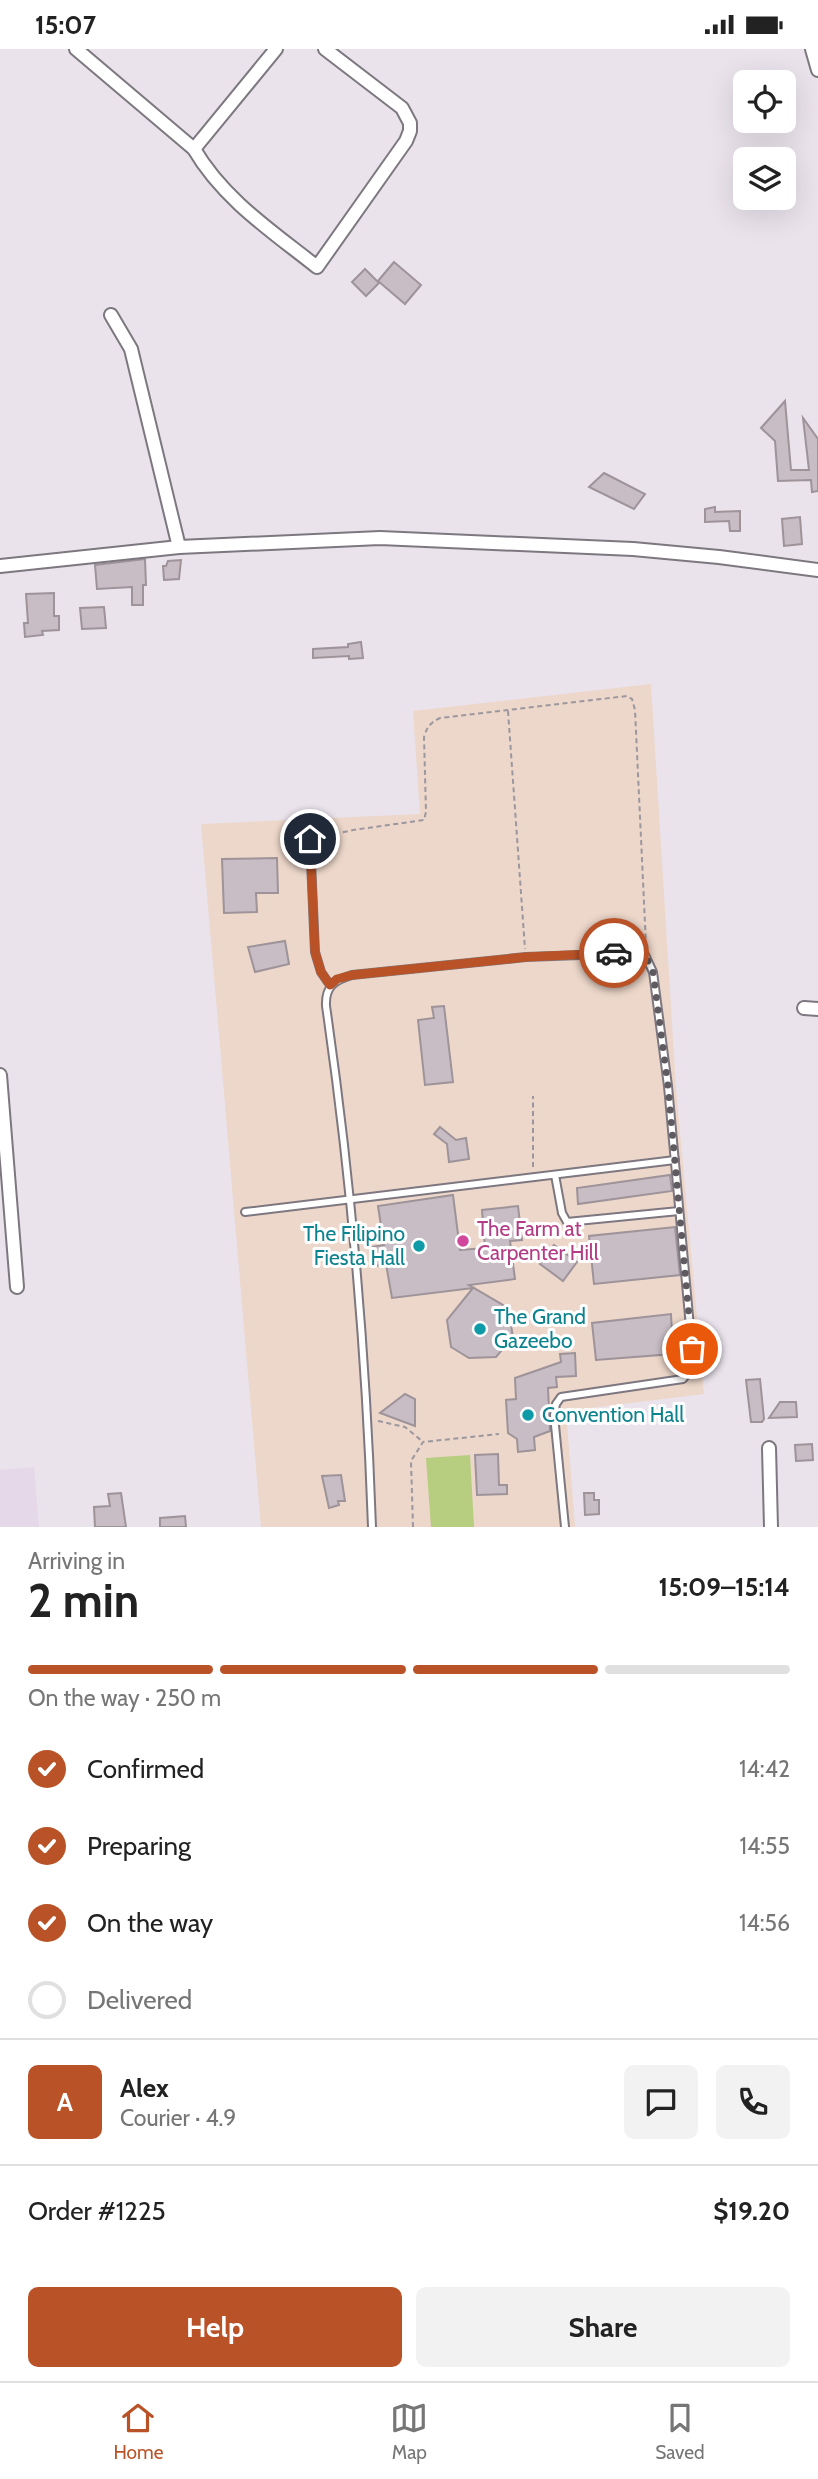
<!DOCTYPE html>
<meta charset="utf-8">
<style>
body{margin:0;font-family:Cabin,sans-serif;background:#f2f2f2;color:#222;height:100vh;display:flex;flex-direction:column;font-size:26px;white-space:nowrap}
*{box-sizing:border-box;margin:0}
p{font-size:23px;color:#767676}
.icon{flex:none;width:38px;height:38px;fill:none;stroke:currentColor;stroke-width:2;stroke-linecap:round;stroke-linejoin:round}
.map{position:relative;height:1478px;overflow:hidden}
.side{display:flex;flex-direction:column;background:#fff;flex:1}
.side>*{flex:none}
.fabs{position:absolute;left:733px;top:21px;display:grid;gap:14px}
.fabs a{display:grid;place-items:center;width:63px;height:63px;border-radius:10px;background:#fff;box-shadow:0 7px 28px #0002;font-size:35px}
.pin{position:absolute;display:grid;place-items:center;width:60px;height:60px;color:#fff;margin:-30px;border:4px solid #fff;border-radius:50%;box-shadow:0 2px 7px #0007}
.courier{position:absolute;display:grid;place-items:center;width:70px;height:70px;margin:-35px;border:5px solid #b95327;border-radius:50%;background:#fff;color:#222;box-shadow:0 2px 9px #0007}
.overview em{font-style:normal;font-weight:700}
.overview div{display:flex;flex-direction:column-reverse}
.overview{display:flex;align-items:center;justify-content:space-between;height:119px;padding:0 28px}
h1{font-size:46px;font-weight:700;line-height:52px}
.bar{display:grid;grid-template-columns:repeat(4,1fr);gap:10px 7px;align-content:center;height:84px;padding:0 28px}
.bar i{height:9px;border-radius:5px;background:#e0e0e0}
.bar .current{background:#b95327}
.bar p{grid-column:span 4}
.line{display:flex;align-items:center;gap:18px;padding:0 28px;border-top:2px solid #e0e0e0}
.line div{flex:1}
.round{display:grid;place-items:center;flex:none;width:74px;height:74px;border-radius:10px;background:#f2f2f2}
ol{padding:0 28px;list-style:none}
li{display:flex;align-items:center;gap:21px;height:77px}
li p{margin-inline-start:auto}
li .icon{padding:7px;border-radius:50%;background:#b95327;color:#fff;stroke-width:4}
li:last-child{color:#767676}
li i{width:38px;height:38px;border:4px solid #e0e0e0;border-radius:50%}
.action{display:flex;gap:14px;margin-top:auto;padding:14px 28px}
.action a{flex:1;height:80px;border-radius:10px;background:#b95327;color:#fff;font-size:28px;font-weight:700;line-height:80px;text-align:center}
.action a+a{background:#f2f2f2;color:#222}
.status{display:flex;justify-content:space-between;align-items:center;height:49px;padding:0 35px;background:#fff;direction:ltr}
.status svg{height:19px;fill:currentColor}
.dock{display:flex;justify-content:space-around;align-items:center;height:98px;border-top:2px solid #e0e0e0;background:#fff;font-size:19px;color:#767676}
.dock a{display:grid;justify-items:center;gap:4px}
.dock .current{color:#b95327}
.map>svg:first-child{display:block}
.commercial{fill:#edd7ca}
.built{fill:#e5d9e9}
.green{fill:#b7cd7f}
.building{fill:#c8bdc4;stroke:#9d9399;stroke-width:2}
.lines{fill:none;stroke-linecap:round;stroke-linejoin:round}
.service-casing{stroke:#7d777f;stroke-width:10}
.minor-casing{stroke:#7d777f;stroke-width:16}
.path{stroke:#9c979e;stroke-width:2;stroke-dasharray:5 3.5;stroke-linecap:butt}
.service{stroke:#fff;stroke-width:6}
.minor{stroke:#fff;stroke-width:12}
.done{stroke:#5f5b60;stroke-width:7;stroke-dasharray:0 12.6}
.route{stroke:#b95327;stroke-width:9}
.hotel-dot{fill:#d1479c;stroke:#fff;stroke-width:2.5}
.culture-dot{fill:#0f9aa8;stroke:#fff;stroke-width:2.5}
.labels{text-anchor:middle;stroke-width:6;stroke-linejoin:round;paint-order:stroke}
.hotel-label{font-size:21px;fill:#b23c85;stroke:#fff;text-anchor:start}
.culture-label{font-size:21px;fill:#0d838f;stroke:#fff;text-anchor:start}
</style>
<div class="status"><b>15:07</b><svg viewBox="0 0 49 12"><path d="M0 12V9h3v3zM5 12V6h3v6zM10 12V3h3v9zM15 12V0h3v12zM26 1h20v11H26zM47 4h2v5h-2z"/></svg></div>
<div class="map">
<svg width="818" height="1478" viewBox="0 0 818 1478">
<rect width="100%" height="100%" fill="#eae3ec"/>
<polygon class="commercial" points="651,635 676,1039 704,1345 566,1362 575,1478 261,1478 201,775 420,765 413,662"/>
<polygon class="built" points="34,1418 39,1478 0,1478 0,1421"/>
<polygon class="green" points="470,1406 474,1478 431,1478 426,1409"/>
<g class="building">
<polygon points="394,213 421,236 405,255 378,232"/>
<polygon points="365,220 379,234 366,247 352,233"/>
<polygon points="785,352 791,421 809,421 803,369 818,390 818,442 812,443 811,431 778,432 775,392 761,379"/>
<polygon points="604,424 645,445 634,460 589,438"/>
<polygon points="715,458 715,463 740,462 740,482 730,482 729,472 705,473 705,460"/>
<polygon points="800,468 802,495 784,497 782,470"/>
<polygon points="145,510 146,536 143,536 143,556 132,556 132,538 97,540 95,516"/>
<polygon points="181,511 179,530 164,531 163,517 166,517 168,512"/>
<polygon points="54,544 54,567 59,567 59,581 42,582 43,586 25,588 24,574 28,574 26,545"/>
<polygon points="104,558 106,579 82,580 80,559"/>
<polygon points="361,593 363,609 349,610 349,607 313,609 313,600 348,598 348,595"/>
<polygon points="277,809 278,844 256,844 257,863 224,864 222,810"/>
<polygon points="285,892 289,915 255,923 248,898"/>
<polygon points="444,957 453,1033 425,1036 418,971 434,969 432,958"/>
<polygon points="440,1078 456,1091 466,1089 469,1110 449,1113 447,1095 434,1085"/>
<polygon points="670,1126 672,1142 578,1155 577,1139"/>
<polygon points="453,1146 460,1201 485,1199 482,1161 518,1157 522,1191 510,1192 515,1230 469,1236 508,1259 513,1288 496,1308 469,1309 451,1298 447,1271 473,1239 392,1249 386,1215 375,1217 371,1198 384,1196 378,1157"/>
<polygon points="675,1178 680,1226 594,1235 589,1187"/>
<polygon points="554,1196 577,1213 563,1232 540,1215"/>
<polygon points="671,1265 673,1305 596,1311 592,1274"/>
<polygon points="575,1304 576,1327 556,1328 557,1338 548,1339 550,1382 534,1388 535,1401 518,1403 517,1390 508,1384 506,1351 516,1350 515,1329 561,1313 560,1305"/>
<polygon points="760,1330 764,1370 762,1373 751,1373 746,1331"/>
<polygon points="405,1345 415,1350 415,1377 380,1364"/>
<polygon points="780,1353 796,1353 797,1368 769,1369"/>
<polygon points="812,1395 813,1411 796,1412 795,1396"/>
<polygon points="498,1405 499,1436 507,1436 507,1445 477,1446 475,1406"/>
<polygon points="341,1426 345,1452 338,1452 339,1456 329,1459 322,1427"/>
<polygon points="121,1444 126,1478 95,1478 94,1458 110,1457 108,1445"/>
<polygon points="584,1444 594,1444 594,1451 599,1451 599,1465 585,1466"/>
<polygon points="185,1467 186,1478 160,1478 160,1469"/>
</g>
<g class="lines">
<defs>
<g id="service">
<polyline points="310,790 315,903 321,923 330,936"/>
<polyline points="555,1126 562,1164 567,1173 679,1162"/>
<polyline points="245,1163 675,1111"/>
<path d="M372,1478C366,1304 351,1129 326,957C325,937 335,931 352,926L526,908L636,904L645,906L653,923L668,1037L692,1300V1318L683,1330L561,1348L556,1355L554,1366L565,1478"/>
</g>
<g id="minor">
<path d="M76,0L194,100C223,150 273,183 317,218L406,92L410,82V74L402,59L325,0"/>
<polyline points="812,0 818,21"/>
<polyline points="194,100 276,0"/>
<polyline points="111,266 131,300 179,498"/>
<polyline points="0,517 179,498 380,489 633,500 719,508 818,521"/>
<polyline points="804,959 818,960"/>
<polyline points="0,1026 17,1238"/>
<polyline points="769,1399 771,1478"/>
</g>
</defs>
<use href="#service" class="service-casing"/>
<use href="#minor" class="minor-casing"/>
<g class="path">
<polyline points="508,662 525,900"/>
<path d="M318,789L353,781L424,771L426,763L424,688C427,678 430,674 440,669L627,647L632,650L635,661L646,896"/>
<polyline points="533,1118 533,1047"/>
<polyline points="378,1372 405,1378 422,1392"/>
<polyline points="413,1478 411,1412 423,1393 499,1385"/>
</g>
<use href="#service" class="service"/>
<use href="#minor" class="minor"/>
</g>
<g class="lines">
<polyline class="done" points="614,904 645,906 653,923 668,1037 692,1300"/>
<polyline class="route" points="310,790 315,903 321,923 330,936 337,930 352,926 526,908 614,904"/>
</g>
<circle class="hotel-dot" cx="463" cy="1192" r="7"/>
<g class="culture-dot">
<circle cx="419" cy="1197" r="7"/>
<circle cx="480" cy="1280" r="7"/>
<circle cx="528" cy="1366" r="7"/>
</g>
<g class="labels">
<g class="hotel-label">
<text x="477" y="1187">The Farm at<tspan x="477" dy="24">Carpenter Hill</tspan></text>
</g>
<g class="culture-label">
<text x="405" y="1192" text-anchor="end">The Filipino<tspan x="405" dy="24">Fiesta Hall</tspan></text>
<text x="494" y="1275">The Grand<tspan x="494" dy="24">Gazeebo</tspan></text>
<text x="542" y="1373">Convention Hall</text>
</g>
</g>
</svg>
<div class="fabs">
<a><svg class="icon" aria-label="locate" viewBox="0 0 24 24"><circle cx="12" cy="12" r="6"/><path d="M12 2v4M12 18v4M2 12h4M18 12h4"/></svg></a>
<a><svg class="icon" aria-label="layers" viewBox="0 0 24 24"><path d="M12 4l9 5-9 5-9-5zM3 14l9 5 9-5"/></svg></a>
</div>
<div class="pin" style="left:692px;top:1300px;background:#ea580c"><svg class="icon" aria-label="bag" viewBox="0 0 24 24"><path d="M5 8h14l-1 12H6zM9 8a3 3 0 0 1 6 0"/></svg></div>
<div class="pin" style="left:310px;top:790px;background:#1f2937"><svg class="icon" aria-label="home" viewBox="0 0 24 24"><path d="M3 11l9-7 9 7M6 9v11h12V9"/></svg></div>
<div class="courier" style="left:614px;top:904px"><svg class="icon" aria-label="car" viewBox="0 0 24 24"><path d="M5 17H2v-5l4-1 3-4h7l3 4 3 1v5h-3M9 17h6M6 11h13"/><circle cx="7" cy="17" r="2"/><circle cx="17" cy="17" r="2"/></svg></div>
</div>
<section class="side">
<div class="overview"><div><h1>2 min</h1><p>Arriving in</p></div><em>15:09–15:14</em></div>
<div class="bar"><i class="current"></i><i class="current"></i><i class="current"></i><i></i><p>On the way · 250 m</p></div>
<ol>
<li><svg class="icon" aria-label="check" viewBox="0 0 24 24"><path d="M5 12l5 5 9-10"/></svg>Confirmed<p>14:42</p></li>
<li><svg class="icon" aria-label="check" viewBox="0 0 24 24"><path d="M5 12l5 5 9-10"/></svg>Preparing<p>14:55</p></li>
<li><svg class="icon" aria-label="check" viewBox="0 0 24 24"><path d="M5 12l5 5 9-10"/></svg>On the way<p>14:56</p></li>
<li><i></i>Delivered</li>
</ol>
<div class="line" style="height:126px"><b class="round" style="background:#b95327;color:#fff">A</b><div><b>Alex</b><p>Courier · 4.9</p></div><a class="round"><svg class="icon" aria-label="chat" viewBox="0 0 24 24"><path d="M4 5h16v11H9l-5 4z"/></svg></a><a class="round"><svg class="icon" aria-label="phone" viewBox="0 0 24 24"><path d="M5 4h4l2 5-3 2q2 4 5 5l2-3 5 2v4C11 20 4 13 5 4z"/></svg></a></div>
<div class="line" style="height:91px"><div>Order #1225</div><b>$19.20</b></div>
<div class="action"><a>Help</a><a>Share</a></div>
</section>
<nav class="dock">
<a class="current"><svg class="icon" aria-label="home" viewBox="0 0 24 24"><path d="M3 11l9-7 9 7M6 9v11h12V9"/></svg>Home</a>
<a><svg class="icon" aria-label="map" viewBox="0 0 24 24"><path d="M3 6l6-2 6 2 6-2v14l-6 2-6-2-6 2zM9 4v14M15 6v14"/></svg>Map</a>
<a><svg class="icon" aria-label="saved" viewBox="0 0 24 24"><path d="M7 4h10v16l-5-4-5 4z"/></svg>Saved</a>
</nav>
